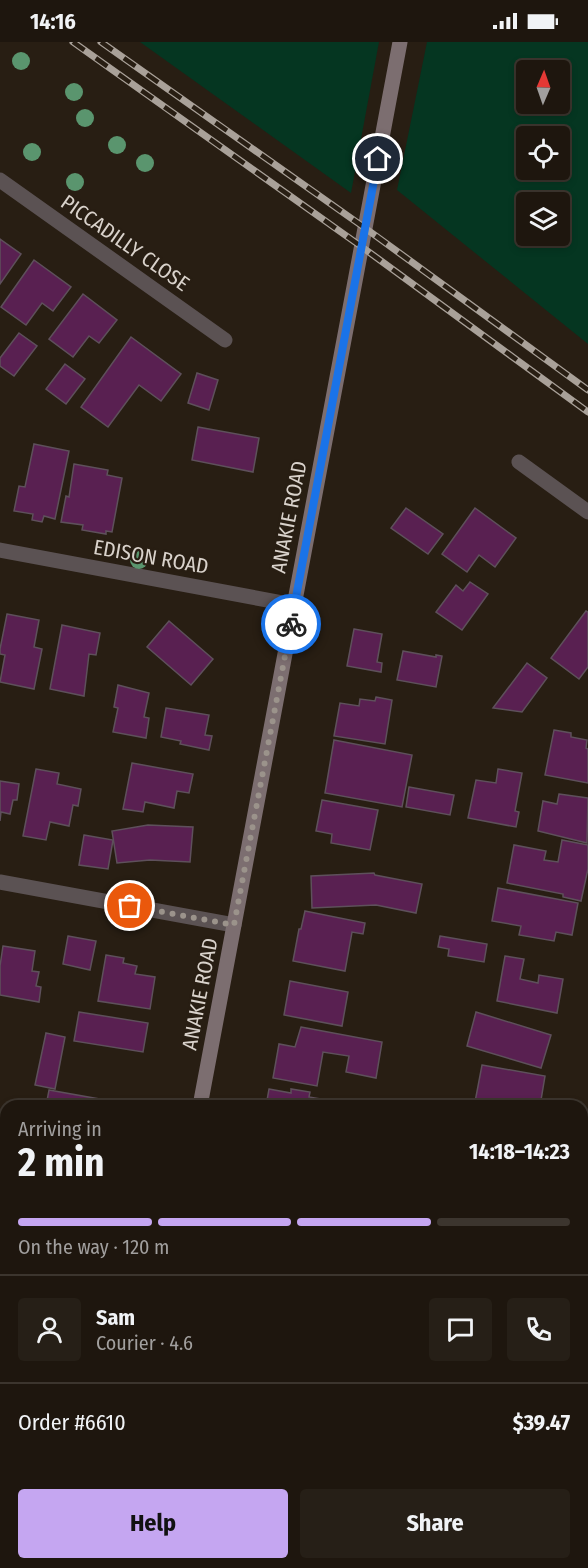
<!DOCTYPE html>
<meta charset="utf-8">
<style>
body{margin:0;font-family:"Fira Sans Condensed",sans-serif;background:#261f17;color:#f1f3f6;height:100vh;display:flex;flex-direction:column;font-size:22px;white-space:nowrap}
*{box-sizing:border-box;margin:0}
p{font-size:20px;color:#a19f9e}
.icon{flex:none;width:33px;height:33px;fill:none;stroke:currentColor;stroke-width:2;stroke-linecap:round;stroke-linejoin:round}
.map{position:relative;flex:1;overflow:hidden}
.drawer{position:absolute;left:0px;top:1058px;width:588px;height:470px;display:flex;flex-direction:column;background:#1e160e;border-radius:18px 18px 0 0;box-shadow:0 3px 9px #0003,0 0 0 2px #3c352e}
.drawer>*{flex:none}
.needle{width:39px;rotate:2deg}
.fabs{position:absolute;left:516px;top:18px;display:grid;gap:12px}
.fabs a{display:grid;place-items:center;width:54px;height:54px;border-radius:6px;background:#1e160e;box-shadow:0 3px 9px #0003,0 0 0 2px #3c352e;font-size:30px}
.pin{position:absolute;display:grid;place-items:center;width:51px;height:51px;color:#fff;margin:-26px;border:3px solid #fff;border-radius:50%;box-shadow:0 2px 6px #0007}
.courier{position:absolute;display:grid;place-items:center;width:60px;height:60px;margin:-30px;border:4px solid #1a73e8;border-radius:50%;background:#fff;color:#222;box-shadow:0 2px 8px #0007}
.head em{font-style:normal;font-weight:700}
.head div{display:flex;flex-direction:column-reverse}
.head{display:flex;align-items:center;justify-content:space-between;height:102px;padding:0 18px}
h1{font-size:39px;font-weight:700;line-height:45px}
.bar{display:grid;grid-template-columns:repeat(4,1fr);gap:9px 6px;align-content:center;height:72px;padding:0 18px}
.bar i{height:8px;border-radius:4px;background:#3c352e}
.bar .current{background:#c5a6f1}
.bar p{grid-column:span 4}
.line{display:flex;align-items:center;gap:15px;padding:0 18px;border-top:2px solid #3c352e}
.line div{flex:1}
.round{display:grid;place-items:center;flex:none;width:63px;height:63px;border-radius:6px;background:#261f17}
.action{display:flex;gap:12px;margin-top:auto;padding:12px 18px}
.action a{flex:1;height:69px;border-radius:6px;background:#c5a6f1;color:#111;font-size:24px;font-weight:700;line-height:69px;text-align:center}
.action a+a{background:#261f17;color:#f1f3f6}
.status{display:flex;justify-content:space-between;align-items:center;height:42px;padding:0 30px;background:#1e160e;direction:ltr}
.status svg{height:16px;fill:currentColor}
.map>svg:first-child{display:block}
.green{fill:#053621;fill-rule:evenodd}
.building{fill:#592051;stroke:#5e505b;stroke-width:1.5}
.lines{fill:none;stroke-linecap:round;stroke-linejoin:round}
.street{stroke:#5b5253;stroke-width:15}
.secondary{stroke:#7c6e70;stroke-width:15}
.rail-casing{stroke:#a9a199;stroke-width:7}
.rail{stroke:#281e13;stroke-width:4.5;stroke-dasharray:14;stroke-linecap:butt}
.tree{fill:#5a956e}
.done{stroke:#9b938b;stroke-width:6;stroke-dasharray:0 10.8}
.route{stroke:#1a73e8;stroke-width:8}
.labels{text-anchor:middle;stroke-width:4.5;stroke-linejoin:round;paint-order:stroke}
.street-label{font-size:21px;fill:#d9d2cb;stroke:#281e13}
</style>
<div class="status"><b>14:16</b><svg viewBox="0 0 49 12"><path d="M0 12V9h3v3zM5 12V6h3v6zM10 12V3h3v9zM15 12V0h3v12zM26 1h20v11H26zM47 4h2v5h-2z"/></svg></div>
<div class="map">
<svg width="588" height="1526" viewBox="0 0 588 1526">
<rect width="100%" height="100%" fill="#281e13"/>
<g class="green">
<polygon points="140,0 379,0 351,151"/>
<path d="M427,0H588V302L397,148ZM526,28H560V62H526ZM526,94H560V128H526ZM526,160H560V194H526Z"/>
</g>
<g class="building">
<polygon points="0,197 21,212 0,242"/>
<polygon points="34,218 71,245 53,269 42,261 26,283 1,265"/>
<polygon points="83,252 117,278 99,301 89,294 73,315 49,297"/>
<polygon points="19,291 37,304 14,334 0,324 0,316"/>
<polygon points="131,295 181,332 161,359 139,343 108,385 81,365"/>
<polygon points="65,322 85,337 66,362 46,347"/>
<polygon points="197,331 218,338 209,368 188,361"/>
<polygon points="198,385 259,396 253,430 192,418"/>
<polygon points="34,402 69,409 55,477 44,474 42,480 32,478 33,472 14,469 19,444 25,445"/>
<polygon points="74,422 108,428 107,433 122,436 112,490 106,489 106,492 82,488 83,483 61,480 66,454 69,455"/>
<polygon points="406,466 443,492 428,512 391,486"/>
<polygon points="475,466 516,496 495,525 479,513 467,530 442,512"/>
<polygon points="470,540 488,552 462,588 436,570 456,543 463,549"/>
<polygon points="586,569 588,570 588,625 579,637 551,616"/>
<polygon points="7,572 39,578 34,605 42,607 34,647 0,640 5,613 0,612 0,607"/>
<polygon points="169,579 213,617 191,643 147,605"/>
<polygon points="62,583 100,591 96,613 89,612 84,654 50,647"/>
<polygon points="354,587 382,592 377,620 382,621 381,630 347,624"/>
<polygon points="403,609 436,615 436,613 442,614 436,645 397,638"/>
<polygon points="527,621 547,636 522,670 493,666"/>
<polygon points="118,643 149,651 144,675 149,676 146,696 113,690 118,666 114,665"/>
<polygon points="376,655 392,658 385,702 334,694 340,661 359,664 360,657 375,659"/>
<polygon points="166,666 209,673 205,693 212,694 209,708 180,702 181,699 161,695"/>
<polygon points="554,688 571,691 571,695 587,698 586,706 588,707 588,741 545,733"/>
<polygon points="334,698 412,713 402,765 325,751"/>
<polygon points="132,721 193,732 189,751 177,749 174,766 145,760 143,770 123,767"/>
<polygon points="36,727 59,731 57,742 81,747 78,764 73,763 69,784 50,780 46,798 23,794"/>
<polygon points="498,727 522,731 515,769 519,770 516,785 468,776 476,738 496,741"/>
<polygon points="0,739 19,742 17,758 13,758 10,772 1,770 0,779"/>
<polygon points="409,745 454,753 450,773 406,765"/>
<polygon points="559,752 588,756 587,801 538,789 543,759 557,762"/>
<polygon points="322,758 378,768 370,808 331,801 332,792 316,789"/>
<polygon points="148,783 193,785 190,820 150,818 117,821 112,789"/>
<polygon points="84,793 113,798 108,827 79,823"/>
<polygon points="562,798 588,803 588,827 581,859 563,855 563,852 507,841 514,803 546,809 544,818 558,820"/>
<polygon points="374,831 375,833 422,842 416,871 376,863 312,866 311,834"/>
<polygon points="498,846 578,861 572,893 556,890 554,899 519,893 521,884 492,879"/>
<polygon points="305,869 365,881 363,892 352,890 345,929 293,919 299,887 301,887"/>
<polygon points="68,894 96,899 90,928 63,922"/>
<polygon points="440,894 487,902 484,920 448,914 449,907 438,905"/>
<polygon points="3,904 35,909 32,929 39,930 36,944 41,945 39,960 0,953 0,924"/>
<polygon points="106,913 124,916 123,921 137,924 135,932 155,935 150,967 98,959"/>
<polygon points="505,914 524,917 520,937 538,941 539,933 563,937 557,971 497,959"/>
<polygon points="290,939 348,950 342,984 284,973"/>
<polygon points="79,970 148,981 143,1010 74,999"/>
<polygon points="476,970 551,993 541,1026 467,1004"/>
<polygon points="301,985 382,1000 376,1036 346,1030 349,1014 323,1010 317,1044 273,1036 279,1002 295,1005"/>
<polygon points="46,991 65,995 55,1047 35,1043"/>
<polygon points="482,1023 545,1034 540,1064 513,1060 512,1064 495,1064 475,1060"/>
<polygon points="269,1047 291,1051 291,1047 310,1050 309,1055 343,1061 343,1064 266,1064"/>
<polygon points="49,1048 133,1063 133,1064 46,1064"/>
<polygon points="1,1370 6,1371 6,1411 0,1410"/>
<polygon points="0,1418 6,1419 6,1468 0,1467"/>
<polygon points="582,1423 588,1425 588,1495 582,1494"/>
<polygon points="314,1521 466,1521 465,1526 313,1526"/>
</g>
<g class="lines">
<g class="street">
<polyline points="0,138 225,298"/>
<polyline points="519,420 588,470"/>
<polyline points="0,508 294,563"/>
<polyline points="0,840 234,883"/>
<polyline points="582,1141 588,1108"/>
<polyline points="0,1172 6,1174"/>
<polyline points="0,1507 6,1508"/>
<polyline points="77,1521 103,1526"/>
<polyline points="540,1521 549,1526"/>
</g>
<g class="secondary">
<polyline points="200,1064 400,0"/>
<polyline points="113,1526 114,1521"/>
</g>
<defs>
<g id="rail">
<polyline points="73,0 362,205 588,370"/>
<polyline points="101,0 365,186 588,348"/>
</g>
</defs>
<use href="#rail" class="rail-casing"/>
<use href="#rail" class="rail"/>
</g>
<g class="tree">
<circle cx="21" cy="19" r="9"/>
<circle cx="74" cy="50" r="9"/>
<circle cx="85" cy="76" r="9"/>
<circle cx="117" cy="103" r="9"/>
<circle cx="32" cy="110" r="9"/>
<circle cx="145" cy="121" r="9"/>
<circle cx="75" cy="140" r="9"/>
<circle cx="139" cy="518" r="9"/>
</g>
<g class="lines">
<polyline class="done" points="130,864 234,883 291,582"/>
<polyline class="route" points="291,582 378,117"/>
</g>
<g class="labels">
<g class="street-label">
<text transform="translate(125 201) rotate(35)" y="7">PICCADILLY CLOSE</text>
<text transform="translate(289 475) rotate(-79)" y="7">ANAKIE ROAD</text>
<text transform="translate(151 515) rotate(10)" y="7">EDISON ROAD</text>
<text transform="translate(200 952) rotate(-79)" y="7">ANAKIE ROAD</text>
</g>
</g>
</svg>
<div class="fabs">
<a><svg class="needle" viewBox="-14 -14 28 28"><path d="M0-13l5 13h-10z" fill="#e53935"/><path d="M0 13l5-13h-10z" fill="#a19f9e"/></svg></a>
<a><svg class="icon" aria-label="locate" viewBox="0 0 24 24"><circle cx="12" cy="12" r="6"/><path d="M12 2v4M12 18v4M2 12h4M18 12h4"/></svg></a>
<a><svg class="icon" aria-label="layers" viewBox="0 0 24 24"><path d="M12 4l9 5-9 5-9-5zM3 14l9 5 9-5"/></svg></a>
</div>
<div class="pin" style="left:130px;top:864px;background:#ea580c"><svg class="icon" aria-label="bag" viewBox="0 0 24 24"><path d="M5 8h14l-1 12H6zM9 8a3 3 0 0 1 6 0"/></svg></div>
<div class="pin" style="left:378px;top:117px;background:#1f2937"><svg class="icon" aria-label="home" viewBox="0 0 24 24"><path d="M3 11l9-7 9 7M6 9v11h12V9"/></svg></div>
<div class="courier" style="left:291px;top:582px"><svg class="icon" aria-label="bike" viewBox="0 0 24 24"><circle cx="6" cy="16" r="4"/><circle cx="18" cy="16" r="4"/><path d="M6 16l4-8h5l3 8M10 8l3 8H6M13 5h3"/></svg></div>
<section class="drawer">
<div class="head"><div><h1>2 min</h1><p>Arriving in</p></div><em>14:18–14:23</em></div>
<div class="bar"><i class="current"></i><i class="current"></i><i class="current"></i><i></i><p>On the way · 120 m</p></div>
<div class="line" style="height:108px"><a class="round"><svg class="icon" aria-label="person" viewBox="0 0 24 24"><circle cx="12" cy="8" r="4"/><path d="M4 21q1-7 8-7t8 7"/></svg></a><div><b>Sam</b><p>Courier · 4.6</p></div><a class="round"><svg class="icon" aria-label="chat" viewBox="0 0 24 24"><path d="M4 5h16v11H9l-5 4z"/></svg></a><a class="round"><svg class="icon" aria-label="phone" viewBox="0 0 24 24"><path d="M5 4h4l2 5-3 2q2 4 5 5l2-3 5 2v4C11 20 4 13 5 4z"/></svg></a></div>
<div class="line" style="height:78px"><div>Order #6610</div><b>$39.47</b></div>
<div class="action"><a>Help</a><a>Share</a></div>
</section>
</div>
